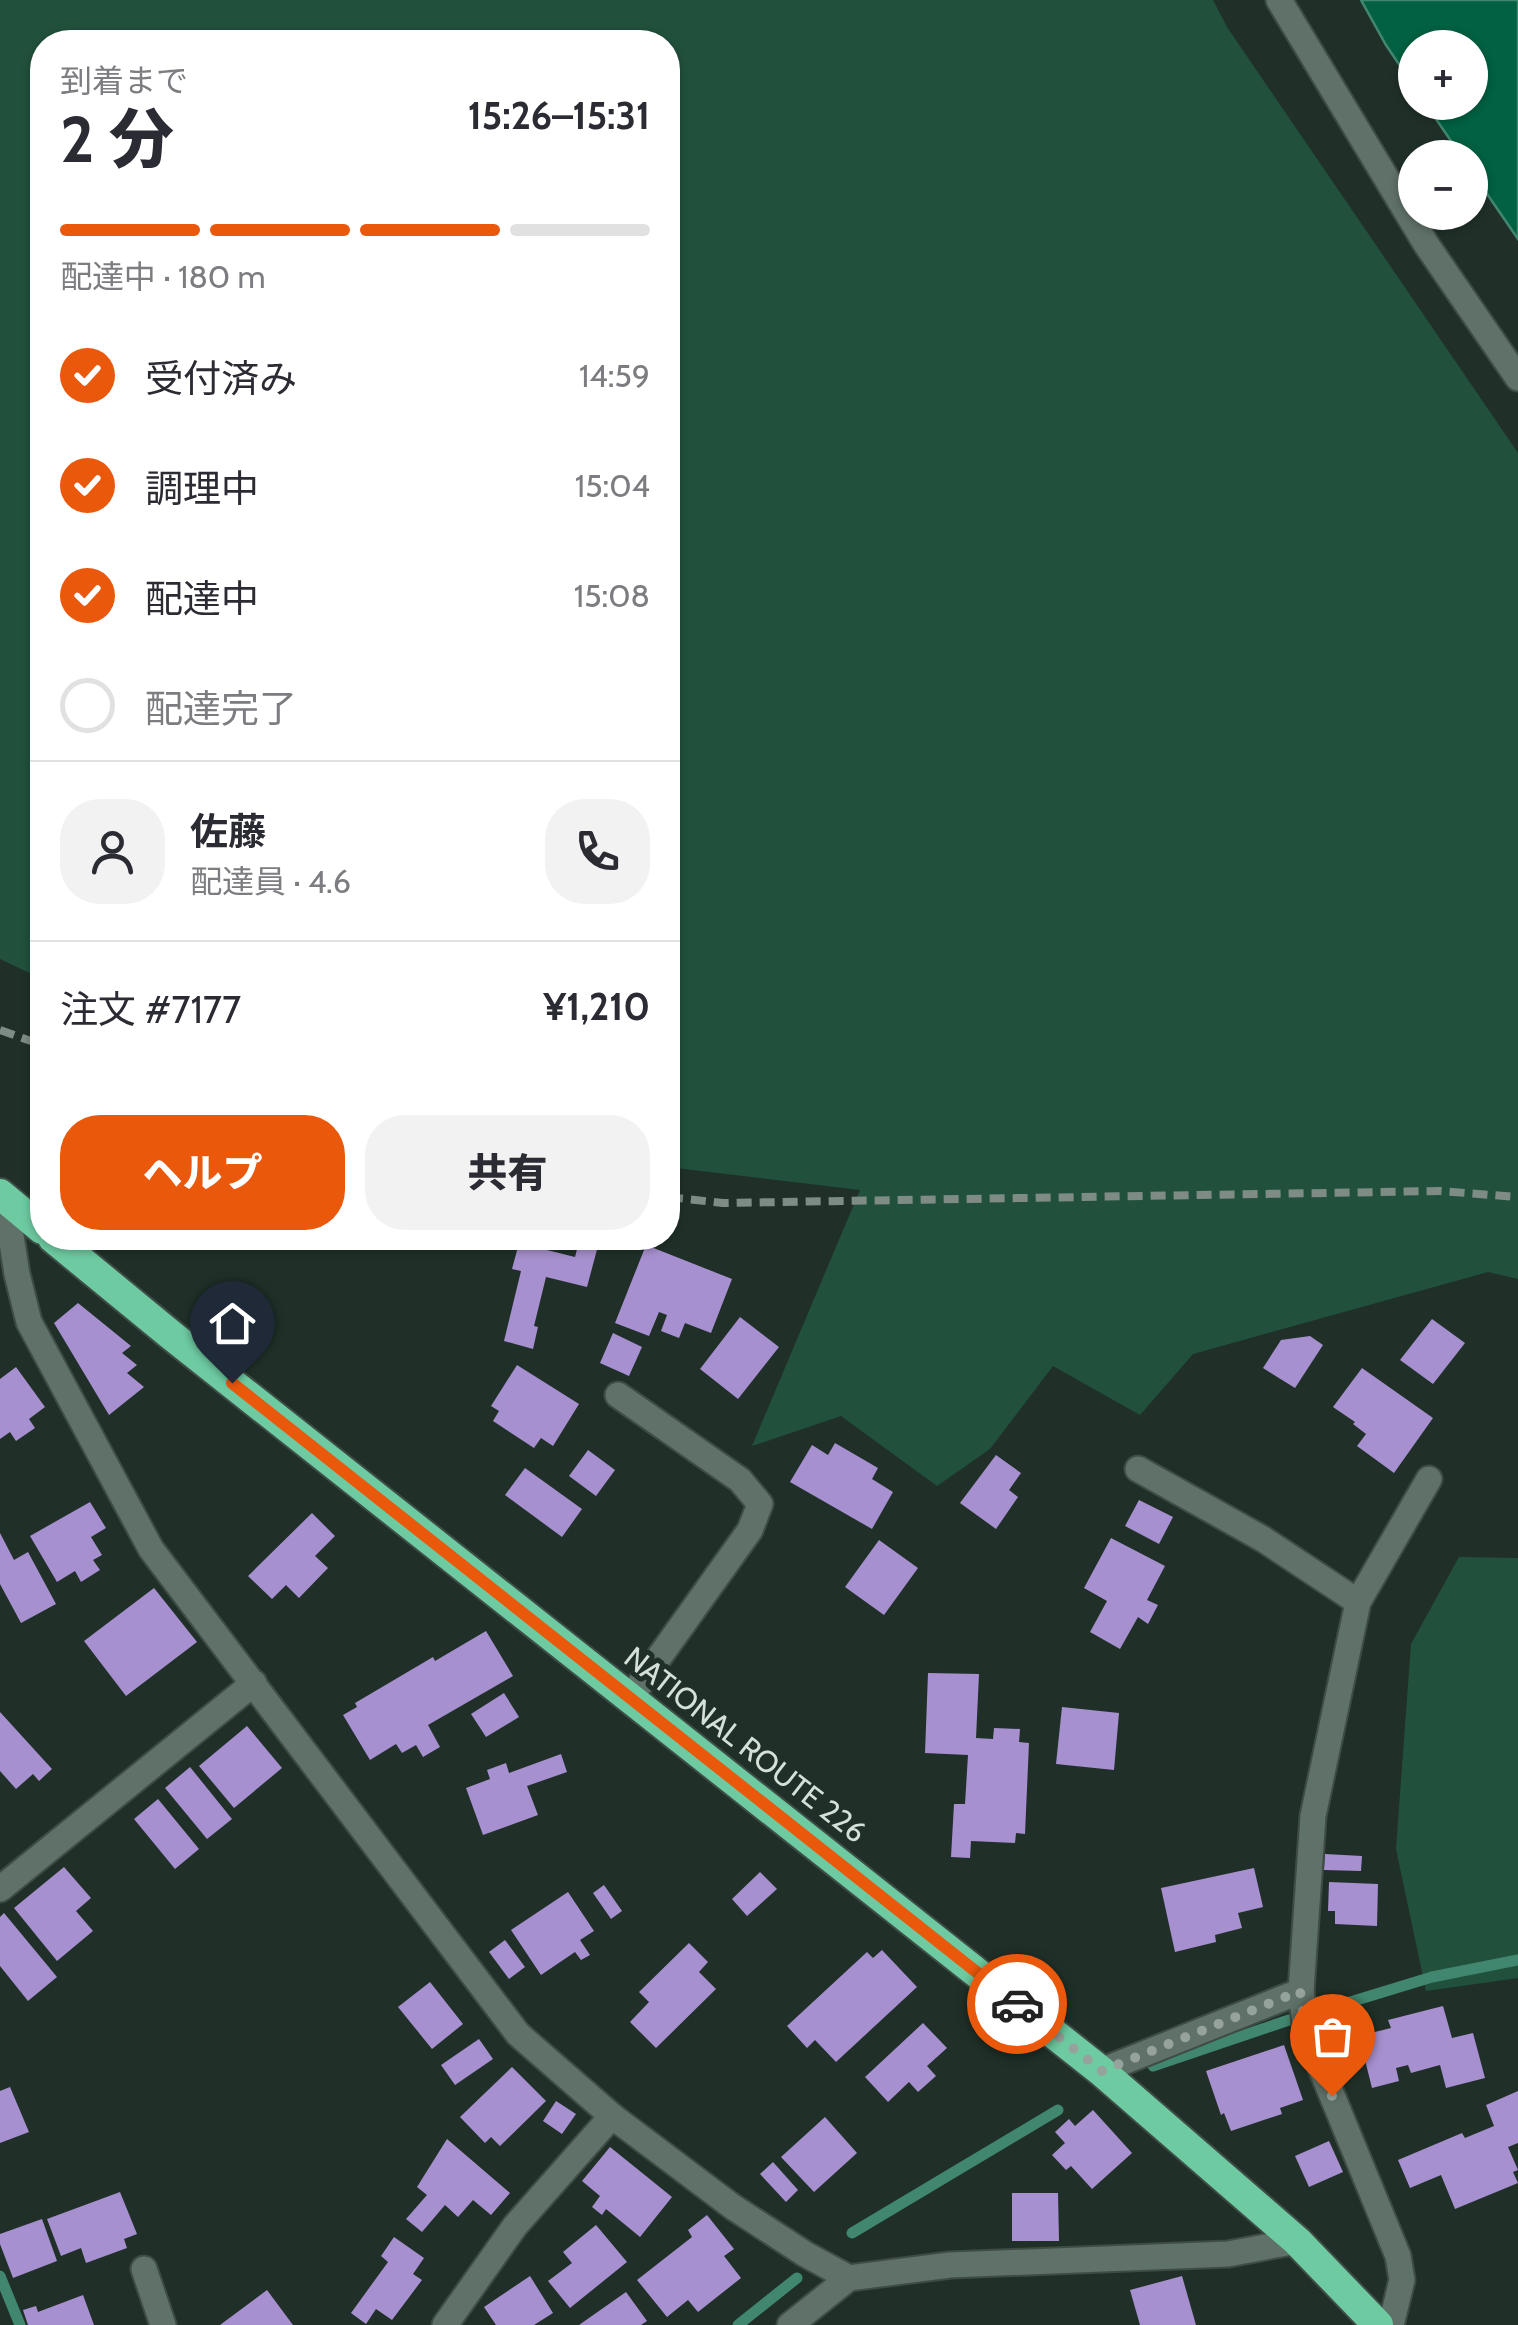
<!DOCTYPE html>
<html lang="ja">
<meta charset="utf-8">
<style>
body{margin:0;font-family:Cabin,"Noto Sans JP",sans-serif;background:#f2f2f3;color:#2b2b33;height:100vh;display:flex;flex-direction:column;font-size:38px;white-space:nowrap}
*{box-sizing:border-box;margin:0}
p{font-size:32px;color:#7c7c81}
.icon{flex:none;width:55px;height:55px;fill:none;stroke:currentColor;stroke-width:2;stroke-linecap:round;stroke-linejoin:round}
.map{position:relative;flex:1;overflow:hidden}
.panel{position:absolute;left:30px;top:30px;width:650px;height:1220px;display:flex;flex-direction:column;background:#fff;border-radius:40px;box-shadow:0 2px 8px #0004}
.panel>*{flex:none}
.buttons{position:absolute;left:1398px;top:30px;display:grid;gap:20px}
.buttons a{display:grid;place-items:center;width:90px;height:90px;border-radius:50%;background:#fff;box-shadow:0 2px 8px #0004;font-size:50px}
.pin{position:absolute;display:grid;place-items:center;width:85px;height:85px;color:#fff;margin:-102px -42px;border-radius:50% 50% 50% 0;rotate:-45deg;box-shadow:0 0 10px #0007}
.pin .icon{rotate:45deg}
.courier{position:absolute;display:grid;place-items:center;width:100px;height:100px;margin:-50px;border:8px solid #ea580c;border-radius:50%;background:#fff;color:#222;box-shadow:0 2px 12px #0007}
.summary em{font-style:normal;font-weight:800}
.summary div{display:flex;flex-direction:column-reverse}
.summary{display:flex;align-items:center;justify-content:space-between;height:170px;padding:0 30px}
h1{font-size:65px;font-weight:800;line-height:75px}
.bar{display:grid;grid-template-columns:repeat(4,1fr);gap:15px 10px;align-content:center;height:120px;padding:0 30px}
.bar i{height:12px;border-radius:8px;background:#e1e1e2}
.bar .selected{background:#ea580c}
.bar p{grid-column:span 4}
.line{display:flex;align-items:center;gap:25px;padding:0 30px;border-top:2px solid #e1e1e2}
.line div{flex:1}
.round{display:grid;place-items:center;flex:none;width:105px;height:105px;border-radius:40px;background:#f2f2f3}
ol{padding:0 30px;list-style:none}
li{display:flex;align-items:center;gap:30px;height:110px}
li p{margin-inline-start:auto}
li .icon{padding:10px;border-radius:50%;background:#ea580c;color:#fff;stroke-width:4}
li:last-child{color:#7c7c81}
li i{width:55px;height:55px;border:5px solid #e1e1e2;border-radius:50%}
.button{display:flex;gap:20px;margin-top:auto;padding:20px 30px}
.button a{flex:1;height:115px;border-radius:40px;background:#ea580c;color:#fff;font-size:40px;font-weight:800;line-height:115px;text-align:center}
.button a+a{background:#f2f2f3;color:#2b2b33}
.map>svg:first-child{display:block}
.green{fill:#21513c}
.water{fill:#016142;stroke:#418770;stroke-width:2.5}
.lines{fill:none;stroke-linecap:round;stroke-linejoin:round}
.stream{stroke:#418770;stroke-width:11}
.building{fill:#a790cf}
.street-casing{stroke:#3e4c45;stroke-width:29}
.secondary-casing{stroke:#3e4c45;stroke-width:29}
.highway-casing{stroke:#3e4c45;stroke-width:34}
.street{stroke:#5f7168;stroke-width:25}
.secondary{stroke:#5f7168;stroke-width:25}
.highway{stroke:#6ecba1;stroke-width:30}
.rail{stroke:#7f8c86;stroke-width:8;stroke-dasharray:15 8;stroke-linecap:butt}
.done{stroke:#96a29c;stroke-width:10;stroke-dasharray:0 18}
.route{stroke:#ea580c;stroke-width:12}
.labels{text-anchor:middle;stroke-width:10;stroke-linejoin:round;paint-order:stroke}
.street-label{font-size:30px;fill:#d6e0da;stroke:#203029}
</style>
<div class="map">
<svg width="1518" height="2325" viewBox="0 0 1518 2325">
<rect width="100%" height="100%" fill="#203029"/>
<g class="green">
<polygon points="0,0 1213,0 1227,27 1518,453 1518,1279 1488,1272 1193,1354 1140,1415 1053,1366 990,1449 937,1486 841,1416 752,1446 860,1190 668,1167 668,42 42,42 42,979 0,959"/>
<polygon points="1459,1557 1518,1558 1518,1978 1426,1991 1396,1849 1411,1644"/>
</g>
<polygon class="water" points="1361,0 1518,0 1518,239 1470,169 1470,158 1462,157 1425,103 1470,102 1470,48 1415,48 1415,88 1386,45"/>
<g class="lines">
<g class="stream">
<polyline points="1324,2010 1432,1977 1518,1960"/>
<polyline points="1153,2066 1289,2020"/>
<polyline points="852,2233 1058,2110"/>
<polyline points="0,2276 20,2325"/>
<polyline points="738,2325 797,2278"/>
</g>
</g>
<g class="building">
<polygon points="580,1238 599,1242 587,1287 546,1277 534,1326 538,1327 533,1349 504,1341 521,1271 512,1269 519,1243 575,1257"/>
<polygon points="646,1245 732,1279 711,1333 685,1323 679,1338 661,1331 667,1315 659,1312 649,1336 615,1323"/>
<polygon points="78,1303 131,1346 122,1353 137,1365 127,1373 144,1387 109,1415 54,1323"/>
<polygon points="740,1317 779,1347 738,1399 700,1369"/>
<polygon points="1432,1319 1465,1343 1433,1384 1400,1360"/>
<polygon points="613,1333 642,1347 629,1376 600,1363"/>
<polygon points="1310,1336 1323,1345 1295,1388 1263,1368 1281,1340"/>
<polygon points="517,1365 579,1404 553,1446 541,1438 534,1448 493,1421 499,1411 491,1406"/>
<polygon points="16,1367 45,1407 29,1419 35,1428 16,1441 10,1432 0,1439 0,1379"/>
<polygon points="1362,1368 1433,1418 1394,1473 1357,1446 1366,1434 1353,1424 1355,1422 1333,1407"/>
<polygon points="835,1443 878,1468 872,1479 893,1492 872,1529 790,1482 812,1445 828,1455"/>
<polygon points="588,1450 615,1470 596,1496 569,1476"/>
<polygon points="996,1455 1021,1473 1009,1490 1018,1497 996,1529 960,1503"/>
<polygon points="525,1468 582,1509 562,1537 505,1495"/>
<polygon points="1139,1500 1173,1517 1159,1544 1125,1526"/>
<polygon points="90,1502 106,1528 91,1537 102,1555 93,1560 100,1570 81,1582 75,1571 57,1582 30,1536"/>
<polygon points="312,1513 335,1536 315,1556 328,1568 299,1598 286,1585 272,1599 248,1576"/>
<polygon points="0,1533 14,1560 28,1552 56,1604 21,1623 0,1584"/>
<polygon points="1111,1538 1165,1566 1147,1600 1158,1605 1148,1624 1138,1617 1120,1649 1090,1632 1107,1601 1084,1588"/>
<polygon points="879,1540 918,1568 884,1615 845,1587"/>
<polygon points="154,1588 197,1642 126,1696 84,1641"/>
<polygon points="486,1631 513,1676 428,1725 440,1747 423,1757 416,1745 402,1753 396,1744 370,1760 343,1715 357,1707 355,1703 433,1657 435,1661"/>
<polygon points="928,1673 979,1674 976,1738 993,1739 994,1728 1020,1729 1019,1742 1029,1743 1025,1834 1016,1833 1015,1843 971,1841 970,1858 951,1857 954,1804 965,1804 968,1755 925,1753"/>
<polygon points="504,1693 519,1717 486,1737 471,1714"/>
<polygon points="1062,1707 1119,1713 1114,1770 1056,1764"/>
<polygon points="0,1712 52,1769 39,1781 33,1774 16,1789 0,1771"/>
<polygon points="247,1726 282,1768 234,1808 199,1766"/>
<polygon points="561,1754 567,1772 527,1786 538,1815 483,1835 466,1788 490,1779 487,1770 506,1763 509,1773"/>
<polygon points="190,1767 232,1819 207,1839 165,1788"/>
<polygon points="158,1799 199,1849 175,1869 134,1819"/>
<polygon points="1325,1854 1362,1856 1361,1871 1324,1870"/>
<polygon points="64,1867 91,1898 76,1911 93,1931 57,1961 14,1908"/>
<polygon points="1254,1868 1263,1907 1238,1913 1242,1928 1215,1935 1216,1942 1175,1952 1161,1888"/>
<polygon points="760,1872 777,1889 747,1916 732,1899"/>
<polygon points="1329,1882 1378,1884 1377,1926 1335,1924 1335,1911 1328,1911"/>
<polygon points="604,1885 622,1911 611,1919 593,1893"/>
<polygon points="568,1892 594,1931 580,1940 590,1955 581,1960 575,1952 541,1975 511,1930"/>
<polygon points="4,1913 57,1977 28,2001 0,1966 0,1917"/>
<polygon points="505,1940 525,1967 509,1979 489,1952"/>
<polygon points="689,1943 708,1962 699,1972 716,1989 656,2048 630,2022 649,2002 639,1992"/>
<polygon points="882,1950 917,1987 836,2062 815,2040 807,2048 787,2026 867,1952 873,1958"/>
<polygon points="430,1982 463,2024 432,2049 398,2007"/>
<polygon points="1443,2006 1452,2038 1473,2033 1485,2078 1446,2088 1440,2065 1411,2073 1408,2065 1396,2068 1399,2081 1372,2088 1359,2036 1391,2028 1388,2020"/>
<polygon points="923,2023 947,2048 927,2066 936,2076 918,2092 909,2082 888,2102 865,2077"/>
<polygon points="1347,2026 1355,2056 1335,2061 1328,2031"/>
<polygon points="479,2039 493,2059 455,2085 441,2065"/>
<polygon points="1284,2045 1303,2100 1280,2108 1282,2114 1231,2131 1224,2113 1221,2115 1206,2071"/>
<polygon points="512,2067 546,2101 500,2146 491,2137 485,2143 460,2117"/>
<polygon points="10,2087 29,2132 0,2143 0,2091"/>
<polygon points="1518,2091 1518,2143 1508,2147 1518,2170 1513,2172 1518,2183 1455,2209 1441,2175 1410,2188 1398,2160 1462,2133 1465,2138 1494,2126 1486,2105"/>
<polygon points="556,2101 576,2114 562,2134 543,2121"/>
<polygon points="1093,2110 1132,2153 1092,2189 1071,2166 1066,2170 1052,2155 1065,2143 1055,2132 1069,2119 1075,2126"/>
<polygon points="825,2117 857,2153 814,2192 781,2157"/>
<polygon points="447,2139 510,2193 491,2215 473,2200 458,2217 445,2205 422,2232 406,2219 427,2195 417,2187"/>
<polygon points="1329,2141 1343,2172 1309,2187 1295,2156"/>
<polygon points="610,2147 672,2197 640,2237 606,2209 602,2215 592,2207 600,2196 582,2181"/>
<polygon points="773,2162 798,2190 786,2202 760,2174"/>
<polygon points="120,2192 137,2234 124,2239 127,2248 86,2263 81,2248 61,2256 47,2219"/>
<polygon points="1012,2193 1058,2193 1059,2241 1012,2241"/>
<polygon points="707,2215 734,2249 724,2256 741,2278 698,2312 688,2300 667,2317 637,2280 692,2237 688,2230"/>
<polygon points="42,2219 57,2261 13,2278 0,2244 0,2234"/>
<polygon points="596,2225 627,2262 570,2308 548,2281 572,2263 563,2252"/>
<polygon points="394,2237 424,2258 413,2274 422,2280 392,2320 376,2309 366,2324 351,2313 388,2262 381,2256"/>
<polygon points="530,2276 553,2313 534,2325 496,2325 484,2307"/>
<polygon points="1182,2276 1196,2325 1140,2325 1130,2290"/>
<polygon points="267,2290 293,2325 220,2325"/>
<polygon points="626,2292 647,2321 641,2325 579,2325"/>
<polygon points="83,2295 94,2325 28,2325 23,2310 36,2306 38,2312"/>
</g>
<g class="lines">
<defs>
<g id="street">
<polyline points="5,1198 17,1274 29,1322 151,1549 518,2034 612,2116 733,2207 805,2254 849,2278"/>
<polyline points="618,1395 740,1480 760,1504 750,1530 630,1698"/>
<polyline points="1138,1469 1263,1539 1358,1602"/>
<polyline points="0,1889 254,1683"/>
<polyline points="1101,2071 1301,1991"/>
<polyline points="144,2269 163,2325"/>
<polyline points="445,2325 515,2226 612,2116"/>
<polyline points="790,2325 849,2278 950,2265 1228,2254 1297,2241"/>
<polyline points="1391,2325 1402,2280 1398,2256 1306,2032 1301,1991 1313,1816 1358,1602 1429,1479"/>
</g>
<polyline id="secondary" points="1279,0 1426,244 1518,378"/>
<g id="highway">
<polyline points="0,1194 42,1229"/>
<polyline points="53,1238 171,1335 1101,2071 1297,2241 1378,2325"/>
</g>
</defs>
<use href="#street" class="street-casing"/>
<use href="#secondary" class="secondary-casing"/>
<use href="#highway" class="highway-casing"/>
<use href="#street" class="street"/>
<use href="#secondary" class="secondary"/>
<use href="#highway" class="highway"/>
<g class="rail">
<polyline points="0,1030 42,1045"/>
<polyline points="668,1197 723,1203 1440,1191 1518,1197"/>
</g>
</g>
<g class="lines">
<polyline class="done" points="1017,2004 1102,2071 1300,1991 1306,2032 1332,2096"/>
<polyline class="route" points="232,1383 1017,2004"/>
</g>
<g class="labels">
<g class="street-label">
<text transform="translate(745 1745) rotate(38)" y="10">NATIONAL ROUTE 226</text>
</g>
</g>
</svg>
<div class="buttons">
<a>+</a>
<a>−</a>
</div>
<div class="pin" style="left:1332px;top:2096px;background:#ea580c"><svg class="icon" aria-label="bag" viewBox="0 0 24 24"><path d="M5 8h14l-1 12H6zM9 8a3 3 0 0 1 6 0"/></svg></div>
<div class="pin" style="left:232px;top:1383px;background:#1f2937"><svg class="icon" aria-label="home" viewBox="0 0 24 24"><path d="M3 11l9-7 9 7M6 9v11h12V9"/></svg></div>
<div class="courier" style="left:1017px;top:2004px"><svg class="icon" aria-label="car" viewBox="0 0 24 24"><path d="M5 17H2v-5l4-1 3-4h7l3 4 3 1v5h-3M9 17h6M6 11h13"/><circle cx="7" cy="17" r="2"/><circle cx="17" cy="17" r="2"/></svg></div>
<section class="panel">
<div class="summary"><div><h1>2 分</h1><p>到着まで</p></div><em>15:26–15:31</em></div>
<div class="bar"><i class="selected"></i><i class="selected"></i><i class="selected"></i><i></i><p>配達中 · 180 m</p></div>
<ol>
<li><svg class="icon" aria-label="check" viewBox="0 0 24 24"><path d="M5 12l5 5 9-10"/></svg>受付済み<p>14:59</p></li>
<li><svg class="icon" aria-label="check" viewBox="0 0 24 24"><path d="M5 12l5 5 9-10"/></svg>調理中<p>15:04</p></li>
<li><svg class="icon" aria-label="check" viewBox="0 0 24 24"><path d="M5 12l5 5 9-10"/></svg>配達中<p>15:08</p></li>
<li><i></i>配達完了</li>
</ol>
<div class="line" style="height:180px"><a class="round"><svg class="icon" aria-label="person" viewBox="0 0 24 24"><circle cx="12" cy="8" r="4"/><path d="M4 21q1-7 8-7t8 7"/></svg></a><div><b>佐藤</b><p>配達員 · 4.6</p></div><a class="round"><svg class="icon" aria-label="phone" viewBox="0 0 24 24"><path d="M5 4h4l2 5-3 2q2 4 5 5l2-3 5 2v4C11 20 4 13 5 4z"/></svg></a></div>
<div class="line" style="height:130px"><div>注文 #7177</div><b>¥1,210</b></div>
<div class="button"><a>ヘルプ</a><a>共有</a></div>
</section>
</div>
